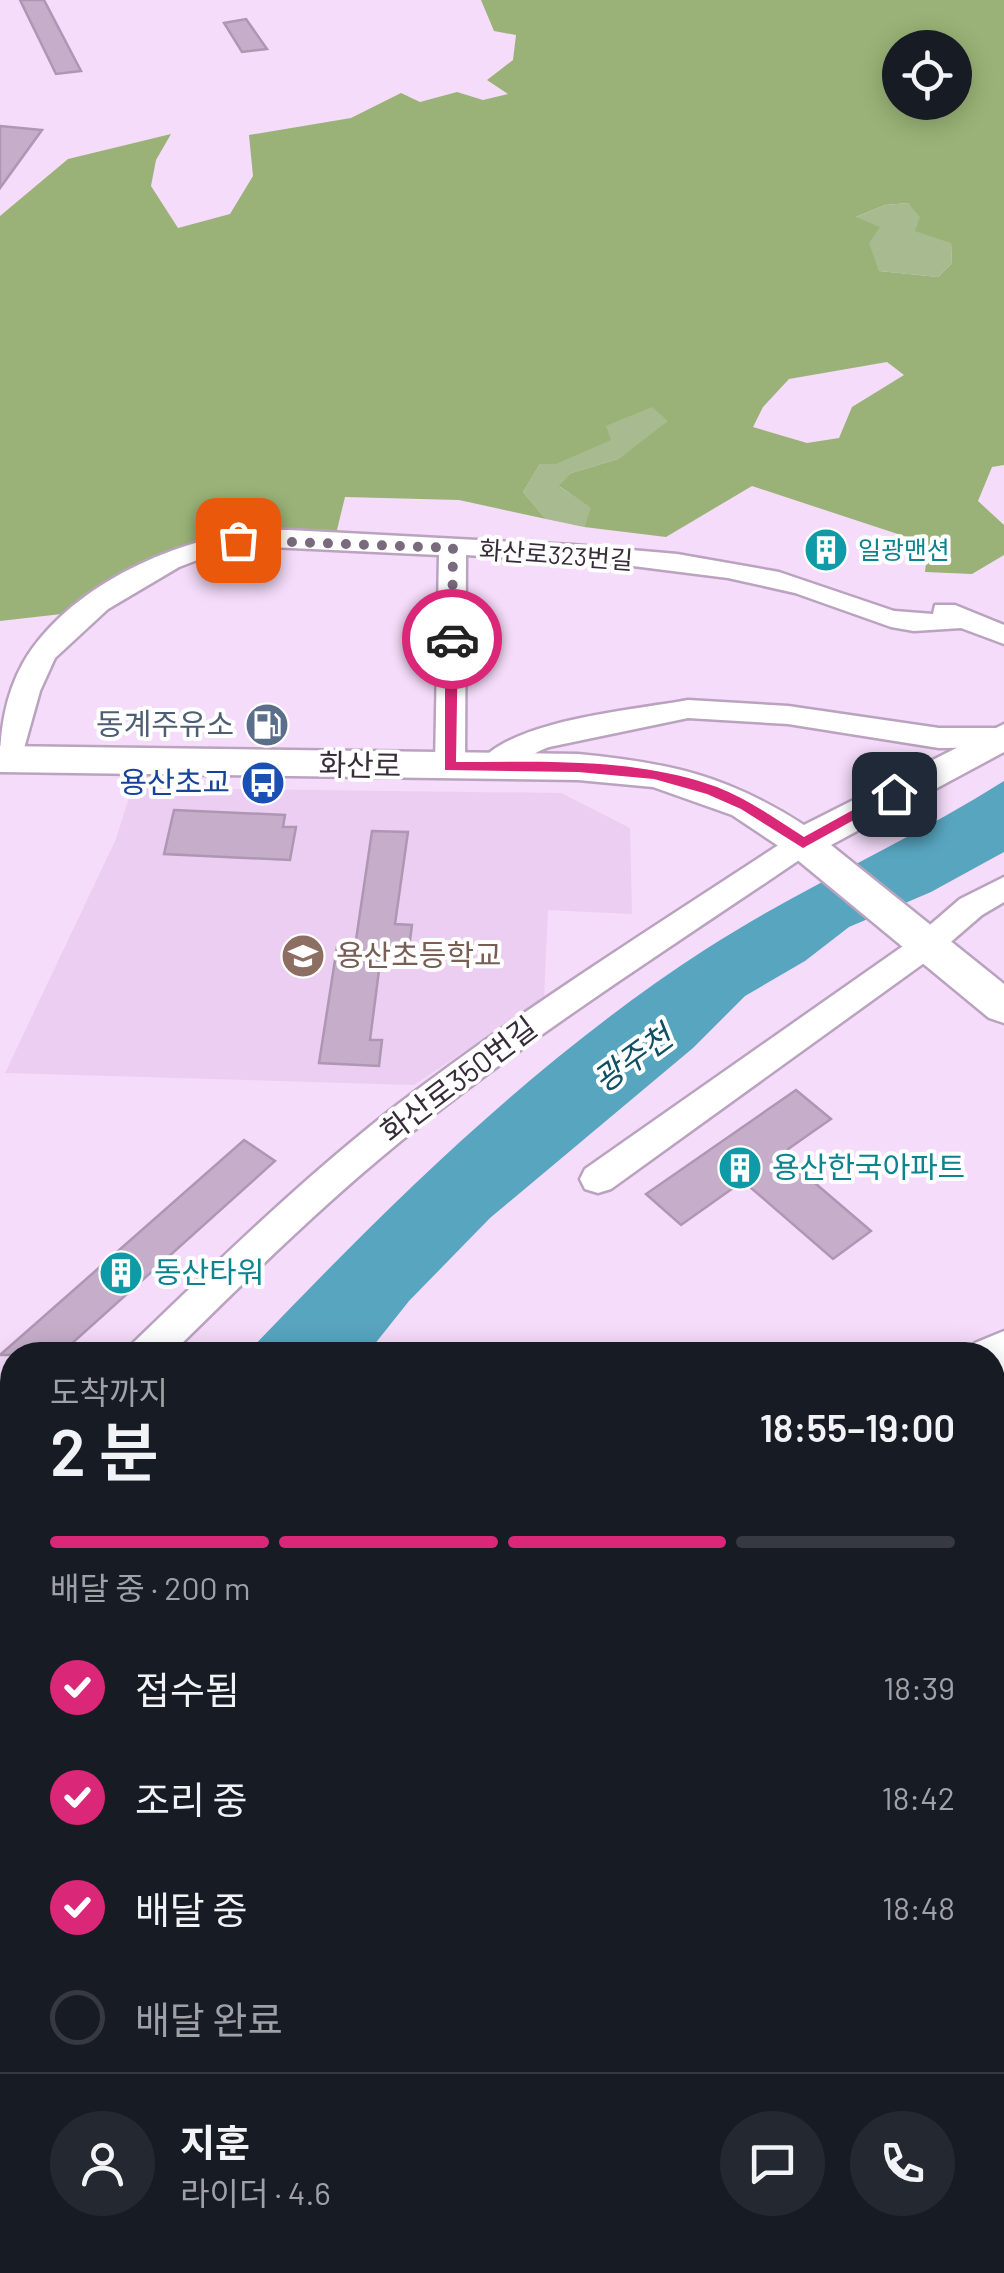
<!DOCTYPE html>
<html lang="ko">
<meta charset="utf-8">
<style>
body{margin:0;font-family:Barlow,"Noto Sans KR",sans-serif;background:#242831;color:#f1f3f6;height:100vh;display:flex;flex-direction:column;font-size:38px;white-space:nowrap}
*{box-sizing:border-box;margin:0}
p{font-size:32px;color:#9ea1a6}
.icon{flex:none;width:55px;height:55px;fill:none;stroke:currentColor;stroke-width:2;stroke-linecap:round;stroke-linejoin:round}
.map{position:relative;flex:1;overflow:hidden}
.details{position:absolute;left:0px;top:1342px;width:1005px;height:932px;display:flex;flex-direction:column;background:#171b24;border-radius:40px 40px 0 0;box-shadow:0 5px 25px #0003}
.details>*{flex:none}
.buttons{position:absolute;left:882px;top:30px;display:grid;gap:20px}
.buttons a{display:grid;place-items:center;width:90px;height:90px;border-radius:50%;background:#171b24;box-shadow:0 5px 25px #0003;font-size:50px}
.pin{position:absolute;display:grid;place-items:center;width:85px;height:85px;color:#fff;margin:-42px;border-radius:20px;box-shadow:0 5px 15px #0006}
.courier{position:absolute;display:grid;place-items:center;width:100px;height:100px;margin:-50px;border:8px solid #db2777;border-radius:50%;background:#fff;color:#222;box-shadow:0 2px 12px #0007}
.headline em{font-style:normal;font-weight:600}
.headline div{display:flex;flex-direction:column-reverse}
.headline{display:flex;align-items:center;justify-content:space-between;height:170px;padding:0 50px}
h1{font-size:65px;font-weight:600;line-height:75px}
.bar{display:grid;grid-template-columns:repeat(4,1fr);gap:15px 10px;align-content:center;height:120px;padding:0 50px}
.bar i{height:12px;border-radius:8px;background:#363941}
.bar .selected{background:#db2777}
.bar p{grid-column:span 4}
.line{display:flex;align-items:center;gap:25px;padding:0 50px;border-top:2px solid #363941}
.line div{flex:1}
.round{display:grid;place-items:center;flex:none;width:105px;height:105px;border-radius:52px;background:#242831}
ol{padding:0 50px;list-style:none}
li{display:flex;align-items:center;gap:30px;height:110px}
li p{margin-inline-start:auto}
li .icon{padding:10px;border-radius:50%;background:#db2777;color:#fff;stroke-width:4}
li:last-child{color:#9ea1a6}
li i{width:55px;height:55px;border:5px solid #363941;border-radius:50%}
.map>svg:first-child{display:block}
.built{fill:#eccef2}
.green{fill:#a8ba8f}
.forest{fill:#9ab277;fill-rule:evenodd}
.water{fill:#58a5c0}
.building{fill:#c6aecb;stroke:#ae97b3;stroke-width:2.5}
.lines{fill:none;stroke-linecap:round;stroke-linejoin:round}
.minor-casing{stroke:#baa3bf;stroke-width:5}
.major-casing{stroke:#baa3bf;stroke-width:5}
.highway-casing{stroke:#baa3bf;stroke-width:6}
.minor{fill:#fff;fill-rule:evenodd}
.major{fill:#fff;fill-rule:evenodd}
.highway{fill:#fff;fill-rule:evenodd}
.route{fill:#db2777}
.done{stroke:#7a6a7d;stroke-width:10;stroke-dasharray:0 18}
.labels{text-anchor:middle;stroke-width:8;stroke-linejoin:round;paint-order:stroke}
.far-culture-label{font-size:25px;fill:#0d838f;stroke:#fff;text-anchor:start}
.far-street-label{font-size:25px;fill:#372d39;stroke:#fff}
.service-label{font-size:30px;fill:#4e5e75;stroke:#fff;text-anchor:end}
.street-label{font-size:30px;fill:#372d39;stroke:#fff}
.transit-label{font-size:30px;fill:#164399;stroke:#fff;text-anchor:end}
.education-label{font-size:30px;fill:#785e54;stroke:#fff;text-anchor:start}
.culture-label{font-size:30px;fill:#0d838f;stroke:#fff;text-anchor:start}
.water-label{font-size:32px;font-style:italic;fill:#0f5064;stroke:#fff}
</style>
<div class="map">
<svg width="1004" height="2273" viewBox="0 0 1004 2273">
<rect width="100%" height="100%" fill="#f5dcfa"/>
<polygon class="built" points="147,788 561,793 630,828 632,914 548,910 544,999 414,1085 5,1073 116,839 130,794"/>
<g class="green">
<polygon points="908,203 951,243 952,263 938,277 879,271 854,218 885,205"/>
<polygon points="652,406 669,421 618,459 571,473 560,487 592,508 584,527 546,519 523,492 540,464 605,426"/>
</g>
<g class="forest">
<path d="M481,0H1004V465L992,467L978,501L1004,525V555L972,574L925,572L928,544L752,486L666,537L584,527L591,508L559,486L571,473L618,459L668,421L652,407L606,426L611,440L556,464H540L523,492L546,519L459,500L345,497L337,530L235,529L136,569L79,612L0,621V216L68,159L171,134L156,160L151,186L178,228L230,214L253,176L249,135L351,118L401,93L420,102L457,92L483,100L508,94L487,80L513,60L516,35L494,31ZM900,48H955V102H900ZM908,203L920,217L915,231L951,243L952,263L938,277L879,271L869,243L880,227L856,217L885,205ZM887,362L904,375L852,407L839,438L807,443L753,427L763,407L789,379Z"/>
<polygon points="1004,1540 1004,2273 148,2273 151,2262 992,2262 992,1545"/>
</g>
<g class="water">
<path d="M1004,781V852L931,892L849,927L805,961L745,996L693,1048L490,1218L409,1301L366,1355H245C387,1207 533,1061 706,949C802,887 908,842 1004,781Z"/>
<polygon points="12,1597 12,1755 0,1768 0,1610"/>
</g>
<g class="building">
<polygon points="20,0 44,0 81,71 56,74"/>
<polygon points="246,19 267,49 242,52 224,23"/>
<polygon points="0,126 42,130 0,188"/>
<polygon points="174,810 285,815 283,827 296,827 290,860 164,854"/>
<polygon points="372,831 408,832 395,924 412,925 409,948 382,947 370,1040 382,1040 379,1066 319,1063 337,947 355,947"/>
<polygon points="796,1090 831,1119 781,1154 871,1231 833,1259 743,1181 681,1225 646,1194"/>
<polygon points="244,1140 275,1161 59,1355 0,1355"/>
</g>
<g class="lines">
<defs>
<g id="minor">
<path d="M289,530L573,545L677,554L779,572L894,611L933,614L935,605H955L1004,625V644L961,628L914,631L891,627L795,593L728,578L625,565L466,555L465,766L461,773H439L435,766L439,555L251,546L221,551L179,567L108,609L55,658L40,691L21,759L17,766L0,767C0,730 5,696 23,663C71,580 197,527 289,530Z"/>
<path d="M688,700L788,706L939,728H1000L1004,729V747L939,748L788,724L688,718L549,747C526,754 505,780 481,773L477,766C506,720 636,710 688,700Z"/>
<path d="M803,832L814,836L818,843L814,850C682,940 547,1025 422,1124C332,1195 251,1275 170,1355H126L132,1344C217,1262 303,1178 397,1105C523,1008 659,924 792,836Z"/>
<polygon points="1004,877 1004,902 982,915 938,953 611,1189 598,1193 585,1189 580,1179 585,1169 916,937 960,899"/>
<polygon points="12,1496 12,1547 0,1551 0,1500"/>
</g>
<g id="major">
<path d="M1004,724V752L831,845L1004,984V1023L989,1018L789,853L732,815L653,787L578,780L0,772V746L578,754C670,763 726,775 804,825Z"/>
<polygon points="1004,1331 1004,1375 992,1379 992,1355 969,1355 975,1343"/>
<polygon points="1004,1378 1004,1421 992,1425 992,1382"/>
<polygon points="12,2125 12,2197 0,2202 0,2130"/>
</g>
<polygon id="highway" points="12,2023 12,2098 0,2103 0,2028"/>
</defs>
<use href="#minor" class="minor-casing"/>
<use href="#major" class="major-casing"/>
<use href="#highway" class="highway-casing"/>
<use href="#minor" class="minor"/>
<use href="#major" class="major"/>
<use href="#highway" class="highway"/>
</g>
<path class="route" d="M452,635L458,639L456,762C543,762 634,757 717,787C748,799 776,819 804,837L889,790L901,794L803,848L741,809L707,794L654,779L578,772L445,770V639Z"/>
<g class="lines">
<polyline class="done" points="238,540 453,548 452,639"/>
</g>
<defs>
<symbol id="building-disc" viewBox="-11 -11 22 22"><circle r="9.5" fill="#0f9aa8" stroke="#fff"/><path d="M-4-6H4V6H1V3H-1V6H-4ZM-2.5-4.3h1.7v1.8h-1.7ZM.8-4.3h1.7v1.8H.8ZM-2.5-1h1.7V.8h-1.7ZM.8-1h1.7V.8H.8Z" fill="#fff"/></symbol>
<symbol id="fuel-disc" viewBox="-11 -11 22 22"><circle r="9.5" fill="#5c6f8a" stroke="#fff"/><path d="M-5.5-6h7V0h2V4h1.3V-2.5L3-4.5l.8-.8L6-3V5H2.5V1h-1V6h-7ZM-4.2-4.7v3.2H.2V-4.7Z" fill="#fff"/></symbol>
<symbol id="bus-disc" viewBox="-11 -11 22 22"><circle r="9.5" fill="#1a4fb4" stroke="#fff"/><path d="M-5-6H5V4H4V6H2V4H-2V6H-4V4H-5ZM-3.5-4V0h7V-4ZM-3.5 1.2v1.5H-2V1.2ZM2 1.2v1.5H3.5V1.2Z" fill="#fff"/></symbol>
<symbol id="school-disc" viewBox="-11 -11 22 22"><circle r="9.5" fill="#8d6e63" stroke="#fff"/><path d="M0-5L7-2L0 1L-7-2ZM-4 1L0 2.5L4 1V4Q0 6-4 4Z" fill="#fff"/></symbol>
</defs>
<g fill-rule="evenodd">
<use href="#building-disc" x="801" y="525" width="50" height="50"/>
<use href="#fuel-disc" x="242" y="700" width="50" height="50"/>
<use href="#bus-disc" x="238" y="758" width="50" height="50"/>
<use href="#school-disc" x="278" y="931" width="50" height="50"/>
<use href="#building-disc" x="715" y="1143" width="50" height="50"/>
<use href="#building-disc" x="96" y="1248" width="50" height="50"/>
</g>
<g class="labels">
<g class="far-culture-label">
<text x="858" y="559">일광맨션</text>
</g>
<g class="far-street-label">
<text transform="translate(556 555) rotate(4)" y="9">화산로323번길</text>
</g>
<g class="service-label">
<text x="234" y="735">동계주유소</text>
</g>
<g class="street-label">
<text transform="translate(360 766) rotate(1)" y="10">화산로</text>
<text transform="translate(459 1080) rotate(-37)" y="10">화산로350번길</text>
</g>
<g class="transit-label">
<text x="230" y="793">용산초교</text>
</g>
<g class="education-label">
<text x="336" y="966">용산초등학교</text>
</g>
<g class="culture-label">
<text x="772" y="1178">용산한국아파트</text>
<text x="154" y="1283">동산타워</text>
</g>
<g class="water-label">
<text transform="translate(633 1059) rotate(-36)" y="11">광주천</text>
</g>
</g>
</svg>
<div class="buttons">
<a><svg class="icon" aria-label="locate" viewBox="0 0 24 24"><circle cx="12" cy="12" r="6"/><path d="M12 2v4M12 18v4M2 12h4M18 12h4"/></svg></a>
</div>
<div class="pin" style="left:238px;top:540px;background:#ea580c"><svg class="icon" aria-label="bag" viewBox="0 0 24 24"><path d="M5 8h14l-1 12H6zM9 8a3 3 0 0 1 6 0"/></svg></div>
<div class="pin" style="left:894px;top:794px;background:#1f2937"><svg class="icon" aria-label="home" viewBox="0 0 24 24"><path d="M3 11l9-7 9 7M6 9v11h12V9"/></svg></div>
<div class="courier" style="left:452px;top:639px"><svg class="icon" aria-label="car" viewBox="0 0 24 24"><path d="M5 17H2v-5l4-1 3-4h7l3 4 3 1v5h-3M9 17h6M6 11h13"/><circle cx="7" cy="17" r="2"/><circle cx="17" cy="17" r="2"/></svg></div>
<section class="details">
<div class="headline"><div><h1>2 분</h1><p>도착까지</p></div><em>18:55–19:00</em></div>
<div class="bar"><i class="selected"></i><i class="selected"></i><i class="selected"></i><i></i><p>배달 중 · 200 m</p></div>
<ol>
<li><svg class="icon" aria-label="check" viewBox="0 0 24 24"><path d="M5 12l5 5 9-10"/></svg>접수됨<p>18:39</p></li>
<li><svg class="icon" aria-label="check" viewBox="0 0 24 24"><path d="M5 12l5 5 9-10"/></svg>조리 중<p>18:42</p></li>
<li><svg class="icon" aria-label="check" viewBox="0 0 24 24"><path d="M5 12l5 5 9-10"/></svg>배달 중<p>18:48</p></li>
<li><i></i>배달 완료</li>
</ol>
<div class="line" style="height:180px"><a class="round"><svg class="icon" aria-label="person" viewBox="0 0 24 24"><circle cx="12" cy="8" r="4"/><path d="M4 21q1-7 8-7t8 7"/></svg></a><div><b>지훈</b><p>라이더 · 4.6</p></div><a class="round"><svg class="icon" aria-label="chat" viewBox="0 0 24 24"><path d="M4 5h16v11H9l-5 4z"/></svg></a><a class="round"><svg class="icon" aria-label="phone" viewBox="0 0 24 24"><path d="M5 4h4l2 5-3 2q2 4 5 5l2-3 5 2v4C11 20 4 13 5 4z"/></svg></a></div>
</section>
</div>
